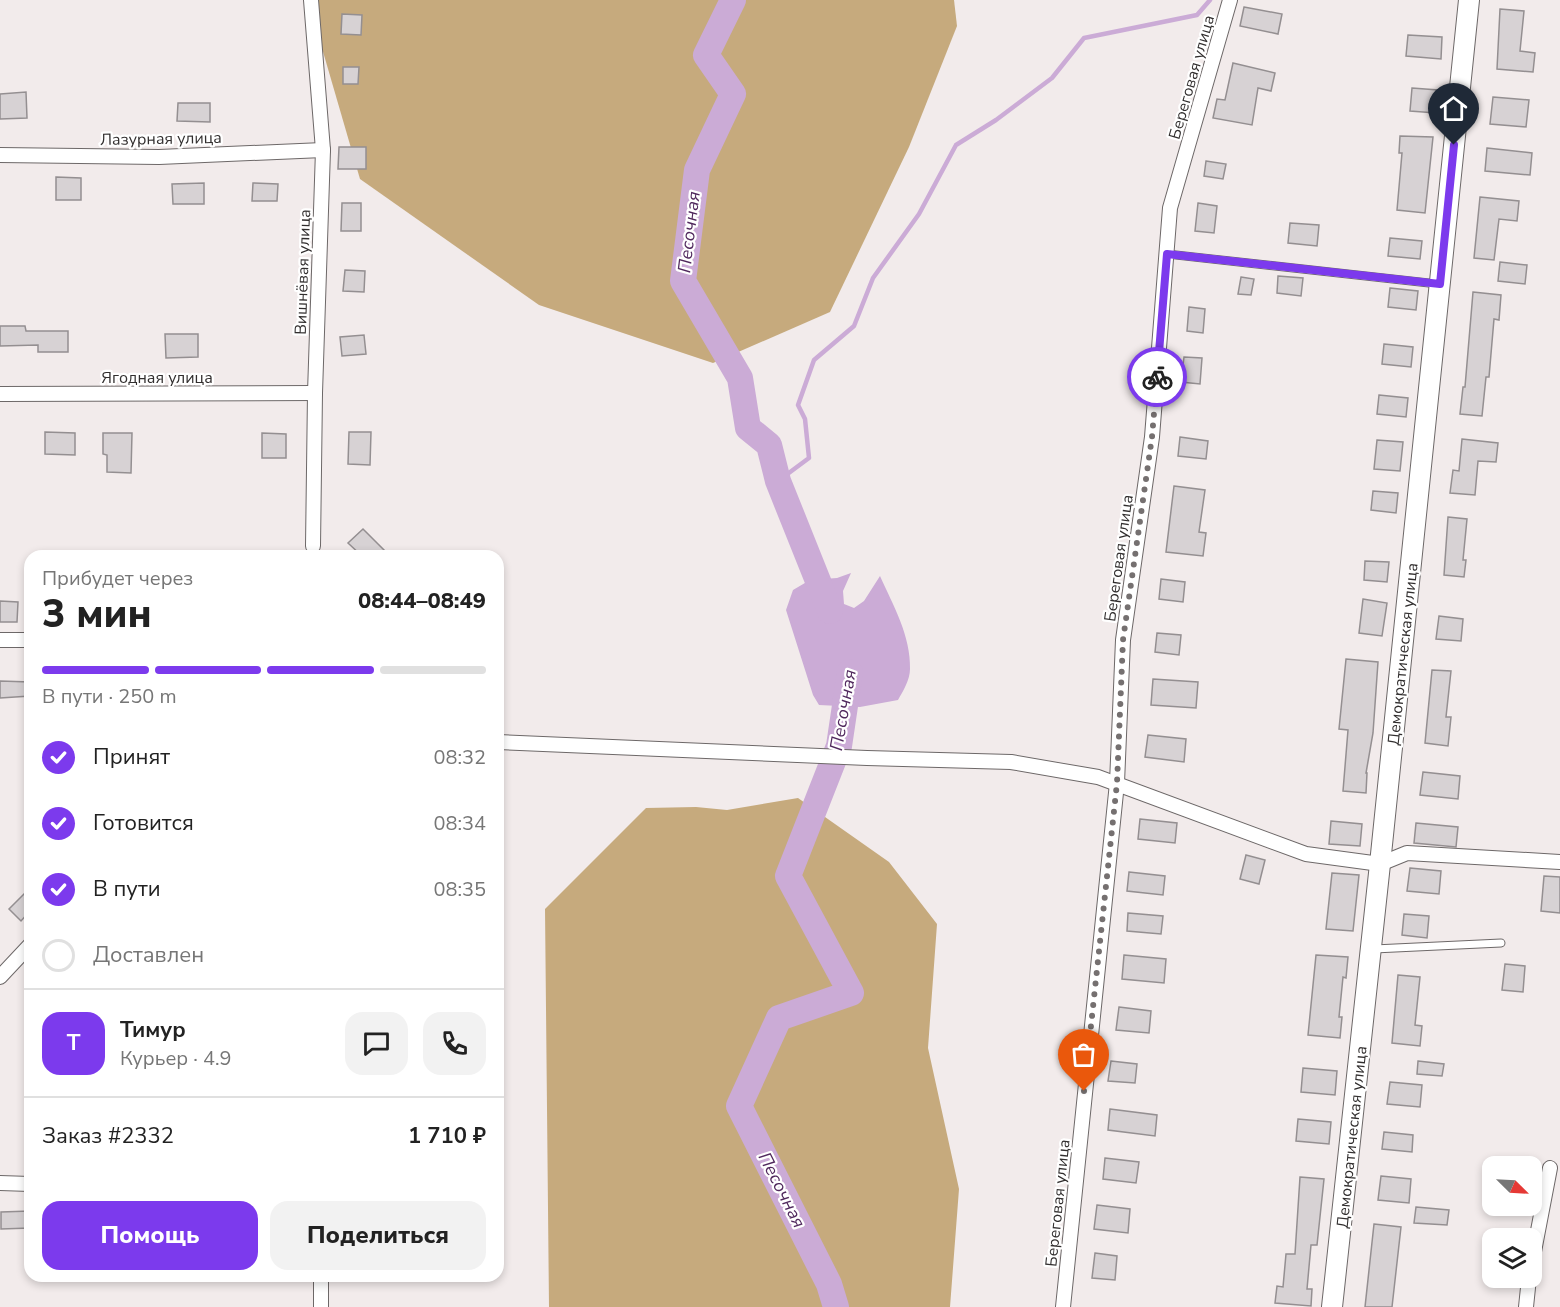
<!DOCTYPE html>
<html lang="ru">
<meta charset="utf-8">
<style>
body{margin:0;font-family:"Nunito Sans",sans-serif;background:#f2f2f2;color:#222;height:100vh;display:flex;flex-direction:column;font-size:22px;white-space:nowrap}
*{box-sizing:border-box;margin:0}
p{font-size:20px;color:#767676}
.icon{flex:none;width:33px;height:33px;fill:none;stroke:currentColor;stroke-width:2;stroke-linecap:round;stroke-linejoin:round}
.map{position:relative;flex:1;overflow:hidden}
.sheet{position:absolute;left:24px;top:550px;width:480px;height:732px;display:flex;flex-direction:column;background:#fff;border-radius:18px;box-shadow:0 3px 9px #0003}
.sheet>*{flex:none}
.needle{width:39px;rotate:114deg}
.controls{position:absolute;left:1482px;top:1156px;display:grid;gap:12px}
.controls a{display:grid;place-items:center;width:60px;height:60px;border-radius:12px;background:#fff;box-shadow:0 3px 9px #0003;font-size:30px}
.pin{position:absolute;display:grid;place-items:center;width:51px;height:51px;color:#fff;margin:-62px -26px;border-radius:50% 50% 50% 0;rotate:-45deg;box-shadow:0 0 6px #0007}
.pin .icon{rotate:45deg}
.courier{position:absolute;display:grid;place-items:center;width:60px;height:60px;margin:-30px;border:4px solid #7c3aed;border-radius:50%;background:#fff;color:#222;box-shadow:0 2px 8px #0007}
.headline em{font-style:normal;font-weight:800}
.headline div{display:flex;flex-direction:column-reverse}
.headline{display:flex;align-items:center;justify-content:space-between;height:102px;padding:0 18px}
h1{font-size:39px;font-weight:800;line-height:45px}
.bar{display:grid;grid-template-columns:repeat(4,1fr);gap:9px 6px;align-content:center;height:72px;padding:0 18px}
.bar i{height:8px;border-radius:4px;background:#e0e0e0}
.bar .current{background:#7c3aed}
.bar p{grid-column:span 4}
.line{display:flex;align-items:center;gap:15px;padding:0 18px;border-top:2px solid #e0e0e0}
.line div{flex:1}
.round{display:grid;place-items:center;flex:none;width:63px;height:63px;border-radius:18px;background:#f2f2f2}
ol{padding:0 18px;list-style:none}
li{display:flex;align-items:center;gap:18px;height:66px}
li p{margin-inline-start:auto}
li .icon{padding:6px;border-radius:50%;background:#7c3aed;color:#fff;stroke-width:4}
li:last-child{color:#767676}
li i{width:33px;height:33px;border:3px solid #e0e0e0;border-radius:50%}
.primary-button{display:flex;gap:12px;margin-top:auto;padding:12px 18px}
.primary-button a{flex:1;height:69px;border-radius:18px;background:#7c3aed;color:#fff;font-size:24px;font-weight:800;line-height:69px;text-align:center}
.primary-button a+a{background:#f2f2f2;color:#222}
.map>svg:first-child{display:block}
.forest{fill:#c6aa7d}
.water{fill:#cbabd6}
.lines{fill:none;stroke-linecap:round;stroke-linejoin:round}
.stream{stroke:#cbabd6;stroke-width:4.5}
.river{stroke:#cbabd6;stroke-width:26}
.building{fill:#d7d2d4;stroke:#948f91;stroke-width:1.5}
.lane-casing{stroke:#6d6868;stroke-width:9}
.street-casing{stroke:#6d6868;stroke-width:16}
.secondary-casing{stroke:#6d6868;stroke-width:22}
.lane{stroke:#fff;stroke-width:7}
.street{stroke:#fff;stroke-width:14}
.secondary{stroke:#fff;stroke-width:20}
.done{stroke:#757070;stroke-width:6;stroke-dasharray:0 10.8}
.route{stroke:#7c3aed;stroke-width:8}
.labels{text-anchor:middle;stroke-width:4.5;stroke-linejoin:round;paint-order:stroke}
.street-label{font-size:16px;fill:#312e2e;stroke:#fff}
.water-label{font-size:18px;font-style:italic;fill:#50285d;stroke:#fff}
</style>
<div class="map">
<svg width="1560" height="1307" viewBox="0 0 1560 1307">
<rect width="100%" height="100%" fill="#f2ebeb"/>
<g class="forest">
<polygon points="308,0 954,0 957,26 909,147 830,312 713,363 539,305 360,179"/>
<polygon points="798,798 889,862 937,924 928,1048 959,1189 950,1307 549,1307 545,909 646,808 696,807 727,810"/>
</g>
<path class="water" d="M851,573L843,591L844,604L854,608L864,601L880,576C893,605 911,636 910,669C910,680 903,691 898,700L860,707L819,705L813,695L786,610L793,590L810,580L837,578Z"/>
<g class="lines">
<polyline class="stream" points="778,481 809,458 805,419 798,405 814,360 854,326 873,278 919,214 956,145 996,120 1052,78 1084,38 1197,15 1210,0"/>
<g class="river">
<polyline points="733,0 706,55 733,94 697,170 683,281 740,378 748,428 769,445 778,481 830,611"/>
<polyline points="836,1307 829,1284 739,1106 779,1018 851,993 788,876 839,746 850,672"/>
</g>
</g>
<g class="building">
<polygon points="1244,7 1282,14 1278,34 1240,26"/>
<polygon points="1500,9 1524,11 1520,51 1535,53 1533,72 1497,69"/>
<polygon points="342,14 362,15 361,35 341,34"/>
<polygon points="1408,35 1442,37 1441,59 1406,56"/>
<polygon points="1233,63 1275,73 1271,91 1258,88 1252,125 1213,118 1217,99 1225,100"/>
<polygon points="343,67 359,67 358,84 343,84"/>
<polygon points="1412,88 1438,90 1436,113 1410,111"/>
<polygon points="26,92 27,118 0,119 0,94"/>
<polygon points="1493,97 1529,100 1526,127 1490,124"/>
<polygon points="178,103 210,103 210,122 177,121"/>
<polygon points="1400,136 1433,137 1425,213 1397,210 1402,153 1399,153"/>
<polygon points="339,147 366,147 366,169 338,169"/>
<polygon points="1487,148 1532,153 1530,175 1485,171"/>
<polygon points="1206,161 1226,164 1223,179 1204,176"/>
<polygon points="56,177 81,178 81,200 56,200"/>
<polygon points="204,183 204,204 173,204 172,184"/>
<polygon points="253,183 278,184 277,201 252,201"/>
<polygon points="1480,197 1519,201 1517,221 1499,219 1494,260 1474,258"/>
<polygon points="342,203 361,203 361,231 341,231"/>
<polygon points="1198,203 1217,206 1214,233 1195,231"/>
<polygon points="1290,223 1319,225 1317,246 1288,243"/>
<polygon points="1390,238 1422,241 1420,259 1388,256"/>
<polygon points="1500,262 1527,265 1525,284 1498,281"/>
<polygon points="345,270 365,271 364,292 343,291"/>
<polygon points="1278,276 1303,278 1301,296 1277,293"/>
<polygon points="1241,277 1254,279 1251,295 1238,294"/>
<polygon points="1390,288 1418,291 1416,310 1388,307"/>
<polygon points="1473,292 1501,295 1499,320 1494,319 1489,377 1486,377 1482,416 1460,414 1463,387 1465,387"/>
<polygon points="1189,307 1205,309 1203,333 1187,331"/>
<polygon points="0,326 25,326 26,331 68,331 68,352 38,352 38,345 0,346"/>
<polygon points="165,334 198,334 198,357 166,358"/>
<polygon points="364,335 366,354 342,356 340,337"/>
<polygon points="1384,344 1413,347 1411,367 1382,364"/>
<polygon points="1184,357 1202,358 1200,384 1181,382"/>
<polygon points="1379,395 1408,398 1406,417 1377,414"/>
<polygon points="45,432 75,433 75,455 45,454"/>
<polygon points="349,432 371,432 370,465 348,464"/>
<polygon points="103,433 132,433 131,473 107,472 107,455 103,454"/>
<polygon points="262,433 286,434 286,458 262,458"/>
<polygon points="1180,437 1208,441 1206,459 1178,456"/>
<polygon points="1462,439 1498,443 1496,462 1478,461 1475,495 1450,493 1453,470 1459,471"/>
<polygon points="1377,440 1403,442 1400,471 1374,469"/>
<polygon points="1174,486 1205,490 1199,532 1206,533 1203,556 1166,552"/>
<polygon points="1373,491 1398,493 1396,513 1371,510"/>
<polygon points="1448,517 1467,519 1463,560 1466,560 1464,577 1444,575"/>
<polygon points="363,529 384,550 377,556 362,556 348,543"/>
<polygon points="1365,561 1389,562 1387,582 1364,580"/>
<polygon points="1161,579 1185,582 1183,602 1159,599"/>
<polygon points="1363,599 1387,603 1382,636 1359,633"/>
<polygon points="0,601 18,602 17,622 0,622"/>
<polygon points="1439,616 1463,619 1461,641 1436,639"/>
<polygon points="1157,633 1181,635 1179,655 1155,652"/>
<polygon points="1346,659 1378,662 1373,733 1366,773 1367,773 1366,793 1343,791 1348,730 1339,729"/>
<polygon points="1432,670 1451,671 1446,717 1451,717 1448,746 1425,743"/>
<polygon points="1153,679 1198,682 1196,708 1151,705"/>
<polygon points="0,681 30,682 30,696 0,698"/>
<polygon points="1148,735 1186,739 1184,762 1145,757"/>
<polygon points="1423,772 1460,776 1458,799 1420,795"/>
<polygon points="1140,819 1177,823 1175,843 1138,839"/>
<polygon points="1331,821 1362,824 1360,846 1329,844"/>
<polygon points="1416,823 1458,827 1456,847 1414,843"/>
<polygon points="1246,855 1265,860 1259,884 1240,879"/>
<polygon points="1410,868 1441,871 1439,894 1407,891"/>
<polygon points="1129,872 1165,876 1163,895 1127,891"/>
<polygon points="1332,873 1359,875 1353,931 1326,929"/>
<polygon points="1544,876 1560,877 1560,913 1541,911"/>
<polygon points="30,888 30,911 21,921 9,909"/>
<polygon points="1128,913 1163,916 1161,934 1127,931"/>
<polygon points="1404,914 1429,916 1427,938 1402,935"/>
<polygon points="1124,955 1166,959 1164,983 1122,979"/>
<polygon points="1316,955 1348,957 1346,978 1343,977 1339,1017 1342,1017 1340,1038 1308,1035"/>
<polygon points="1505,964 1525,966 1523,992 1502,990"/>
<polygon points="1398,975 1420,977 1415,1025 1422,1026 1420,1046 1392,1043"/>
<polygon points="1119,1007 1151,1011 1149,1033 1116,1030"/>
<polygon points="1111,1061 1137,1064 1135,1083 1108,1081"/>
<polygon points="1418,1061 1444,1064 1442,1076 1417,1074"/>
<polygon points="1303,1068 1337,1071 1335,1095 1301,1092"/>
<polygon points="1390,1082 1422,1085 1420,1107 1387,1104"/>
<polygon points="1110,1109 1157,1115 1155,1136 1108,1130"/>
<polygon points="1298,1119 1331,1122 1329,1144 1296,1141"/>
<polygon points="1384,1132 1413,1135 1412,1152 1382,1149"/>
<polygon points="1105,1158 1139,1162 1136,1183 1103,1179"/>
<polygon points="1381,1176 1411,1179 1409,1203 1378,1200"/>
<polygon points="1300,1177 1324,1179 1317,1245 1311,1245 1307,1289 1312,1289 1311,1306 1275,1303 1277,1286 1283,1287 1286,1254 1295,1254"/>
<polygon points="1097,1205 1130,1209 1128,1233 1094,1229"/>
<polygon points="1416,1207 1449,1210 1447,1225 1414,1223"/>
<polygon points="30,1211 30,1228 1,1229 1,1212"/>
<polygon points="1374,1224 1401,1227 1392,1307 1365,1307"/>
<polygon points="1095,1253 1117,1256 1115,1280 1092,1278"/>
</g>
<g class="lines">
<defs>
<g id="lane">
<polyline points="1167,254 1438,284"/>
<polyline points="1374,949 1501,943"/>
</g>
<g id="street">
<polyline points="311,0 323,150 315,393 313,546"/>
<polyline points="0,155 159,157 323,150"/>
<polyline points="0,394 315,393"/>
<polyline points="0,640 30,640"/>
<polyline points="498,742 867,758 1011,762 1098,777 1306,854 1380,864 1407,853 1560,862"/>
<polyline points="0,977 30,945"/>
<polyline points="0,1183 30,1184"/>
<polyline points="1532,1262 1550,1168"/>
<polyline points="321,1276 321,1307"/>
<polyline points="1063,1307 1117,783 1123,640 1152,437 1170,208 1230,0"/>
<polyline points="1526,1307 1529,1278"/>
</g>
<polyline id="secondary" points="1332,1307 1380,864 1469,0"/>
</defs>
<use href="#lane" class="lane-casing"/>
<use href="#street" class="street-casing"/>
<use href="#secondary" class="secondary-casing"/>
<use href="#lane" class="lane"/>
<use href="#street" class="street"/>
<use href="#secondary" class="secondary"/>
</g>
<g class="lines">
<polyline class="done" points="1084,1091 1117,783 1123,640 1152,437 1157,377"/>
<polyline class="route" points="1157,377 1167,254 1440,284 1454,145"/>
</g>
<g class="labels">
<g class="street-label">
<text transform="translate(1191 77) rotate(-74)" y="6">Береговая улица</text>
<text transform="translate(161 138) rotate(-1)" y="6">Лазурная улица</text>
<text transform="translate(302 272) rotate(-88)" y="6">Вишнёвая улица</text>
<text x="157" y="383">Ягодная улица</text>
<text transform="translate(1118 558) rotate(-82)" y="6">Береговая улица</text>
<text transform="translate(1402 654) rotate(-84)" y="6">Демократическая улица</text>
<text transform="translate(1351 1137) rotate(-84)" y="6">Демократическая улица</text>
<text transform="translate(1057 1203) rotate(-84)" y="6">Береговая улица</text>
</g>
<g class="water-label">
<text transform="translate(689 232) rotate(-83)" y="6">Песочная</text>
<text transform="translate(843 710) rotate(-80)" y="6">Песочная</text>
<text transform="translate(782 1190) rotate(63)" y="6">Песочная</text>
</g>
</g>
</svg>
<div class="controls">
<a><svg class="needle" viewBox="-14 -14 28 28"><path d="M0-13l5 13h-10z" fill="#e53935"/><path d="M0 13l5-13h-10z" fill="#767676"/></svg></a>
<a><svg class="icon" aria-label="layers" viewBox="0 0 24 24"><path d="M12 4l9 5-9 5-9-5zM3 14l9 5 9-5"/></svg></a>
</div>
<div class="pin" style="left:1084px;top:1091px;background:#ea580c"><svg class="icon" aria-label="bag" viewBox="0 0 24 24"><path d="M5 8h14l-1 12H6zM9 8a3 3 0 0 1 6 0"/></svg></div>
<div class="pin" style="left:1454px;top:145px;background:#1f2937"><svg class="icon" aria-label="home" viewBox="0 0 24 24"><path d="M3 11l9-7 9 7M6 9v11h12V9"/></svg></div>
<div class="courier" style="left:1157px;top:377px"><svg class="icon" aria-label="bike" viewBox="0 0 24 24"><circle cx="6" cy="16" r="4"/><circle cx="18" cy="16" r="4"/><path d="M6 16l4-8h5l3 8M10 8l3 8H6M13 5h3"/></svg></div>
<section class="sheet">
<div class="headline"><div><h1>3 мин</h1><p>Прибудет через</p></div><em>08:44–08:49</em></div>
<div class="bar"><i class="current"></i><i class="current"></i><i class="current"></i><i></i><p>В пути · 250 m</p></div>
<ol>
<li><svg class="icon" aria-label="check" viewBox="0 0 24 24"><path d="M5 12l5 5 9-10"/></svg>Принят<p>08:32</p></li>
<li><svg class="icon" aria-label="check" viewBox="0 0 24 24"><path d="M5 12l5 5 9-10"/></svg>Готовится<p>08:34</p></li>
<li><svg class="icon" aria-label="check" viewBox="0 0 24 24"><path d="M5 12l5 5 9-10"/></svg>В пути<p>08:35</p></li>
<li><i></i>Доставлен</li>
</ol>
<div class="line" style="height:108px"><b class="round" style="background:#7c3aed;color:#fff">Т</b><div><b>Тимур</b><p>Курьер · 4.9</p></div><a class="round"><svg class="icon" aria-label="chat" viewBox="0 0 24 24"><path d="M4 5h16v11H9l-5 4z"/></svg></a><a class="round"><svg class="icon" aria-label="phone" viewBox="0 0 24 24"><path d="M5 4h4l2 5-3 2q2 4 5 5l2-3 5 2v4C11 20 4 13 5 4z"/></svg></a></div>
<div class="line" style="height:78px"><div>Заказ #2332</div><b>1 710 ₽</b></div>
<div class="primary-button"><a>Помощь</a><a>Поделиться</a></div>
</section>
</div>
